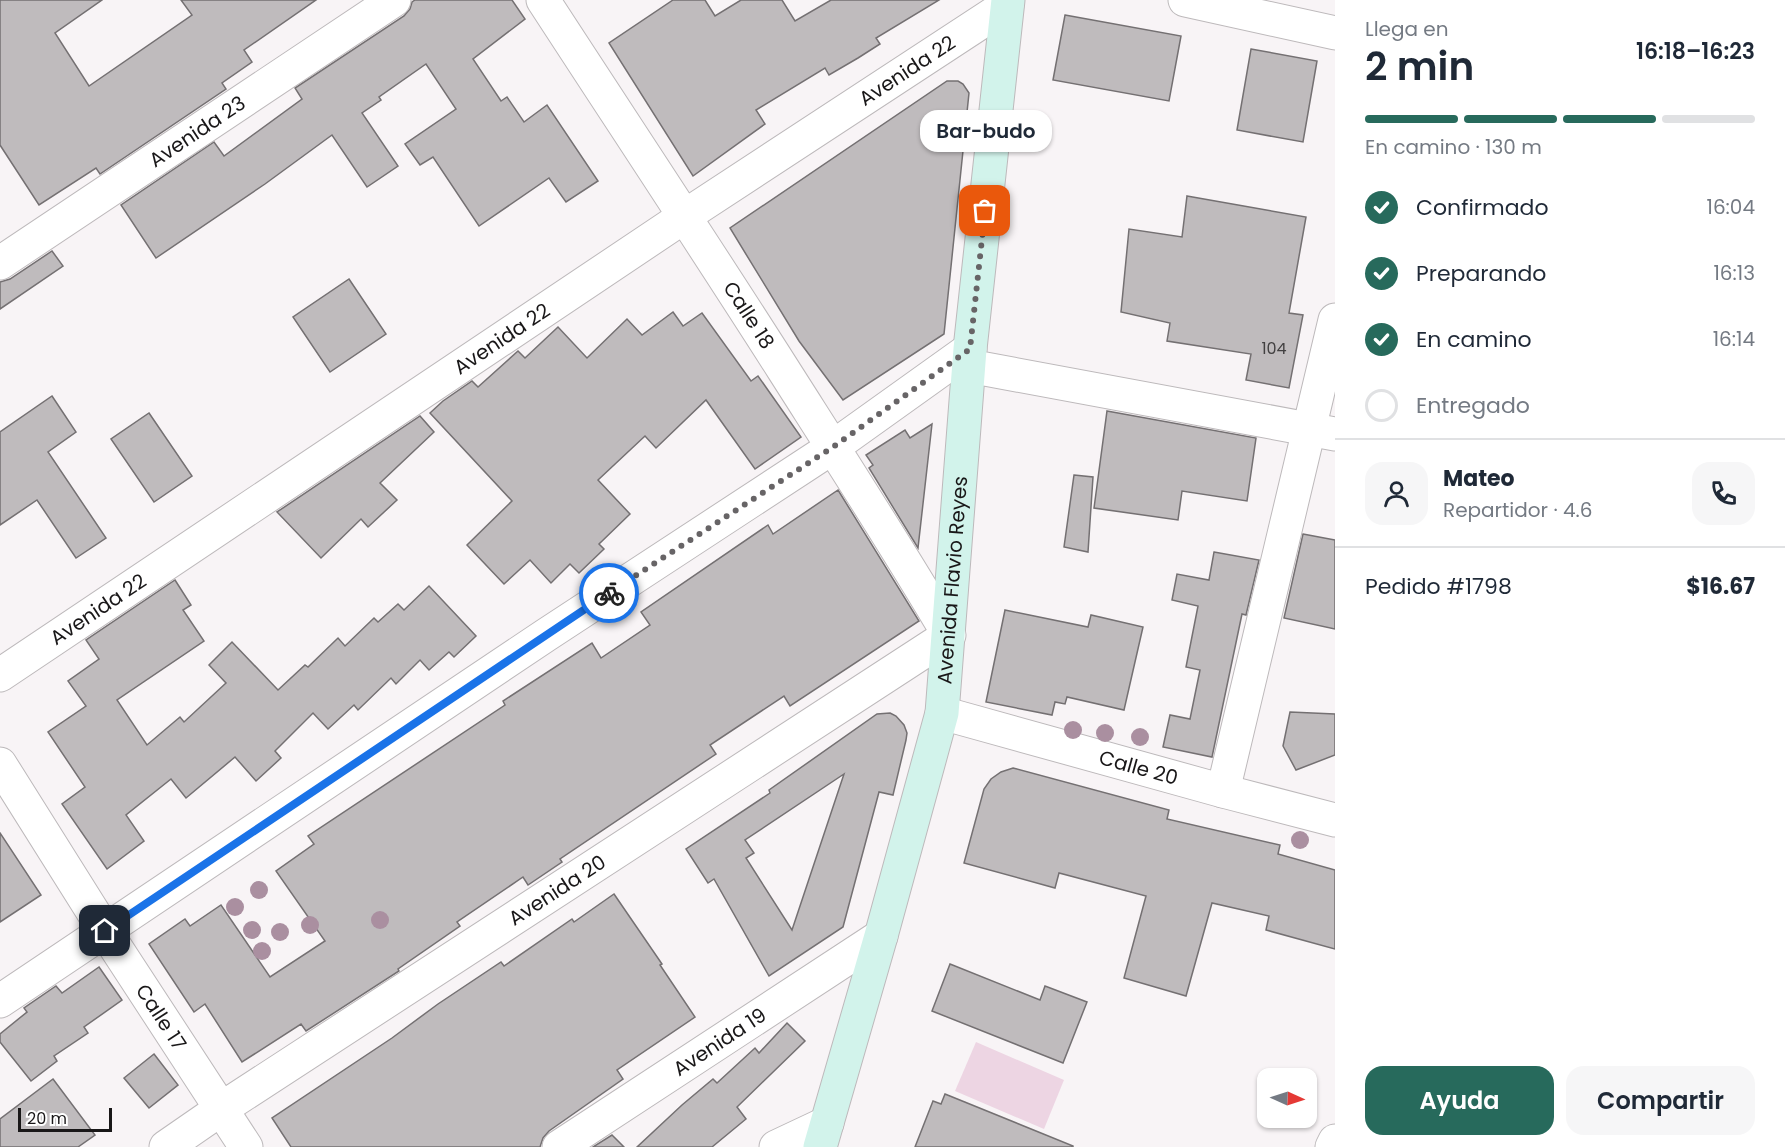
<!DOCTYPE html>
<html lang="es">
<meta charset="utf-8">
<style>
body{margin:0;font-family:Poppins,sans-serif;background:#f6f6f7;color:#1f2937;height:100vh;display:flex;flex-direction:column;font-size:22px;white-space:nowrap}
*{box-sizing:border-box;margin:0}
p{font-size:20px;color:#747a83}
.icon{flex:none;width:33px;height:33px;fill:none;stroke:currentColor;stroke-width:2;stroke-linecap:round;stroke-linejoin:round}
.map{position:relative;flex:1;overflow:hidden}
.sheet{display:flex;flex-direction:column;background:#fff;width:450px}
.sheet>*{flex:none}
.needle{width:39px;rotate:93deg}
.tools{position:absolute;left:1257px;top:1068px;display:grid;gap:12px}
.tools a{display:grid;place-items:center;width:60px;height:60px;border-radius:12px;background:#fff;box-shadow:0 2px 4px #0004;font-size:30px}
.scale{position:absolute;left:18px;bottom:15px;width:94px;box-sizing:border-box;padding-left:6px;border:3px solid #191718;border-top:0;font-size:16px;line-height:21px;white-space:nowrap;color:#191718;-webkit-text-stroke:4px #fff;paint-order:stroke}
.pin{position:absolute;display:grid;place-items:center;width:51px;height:51px;color:#fff;margin:-26px;border-radius:12px;box-shadow:0 3px 9px #0006}
.courier{position:absolute;display:grid;place-items:center;width:60px;height:60px;margin:-30px;border:4px solid #1a73e8;border-radius:50%;background:#fff;color:#222;box-shadow:0 2px 8px #0007}
.bubble{position:absolute;height:42px;border-radius:18px;background:#fff;box-shadow:0 2px 4px #0004;font-size:20px;font-weight:600;line-height:42px;text-align:center}
.overview em{font-style:normal;font-weight:600}
.overview div{display:flex;flex-direction:column-reverse}
.overview{display:flex;align-items:center;justify-content:space-between;height:102px;padding:0 30px}
h1{font-size:39px;font-weight:600;line-height:45px}
.bar{display:grid;grid-template-columns:repeat(4,1fr);gap:9px 6px;align-content:center;height:72px;padding:0 30px}
.bar i{height:8px;border-radius:4px;background:#e0e1e3}
.bar .active{background:#276a5c}
.bar p{grid-column:span 4}
.line{display:flex;align-items:center;gap:15px;padding:0 30px;border-top:2px solid #e0e1e3}
.line div{flex:1}
.round{display:grid;place-items:center;flex:none;width:63px;height:63px;border-radius:18px;background:#f6f6f7}
ol{padding:0 30px;list-style:none}
li{display:flex;align-items:center;gap:18px;height:66px}
li p{margin-inline-start:auto}
li .icon{padding:6px;border-radius:50%;background:#276a5c;color:#fff;stroke-width:4}
li:last-child{color:#747a83}
li i{width:33px;height:33px;border:3px solid #e0e1e3;border-radius:50%}
.action{display:flex;gap:12px;margin-top:auto;padding:12px 30px}
.action a{flex:1;height:69px;border-radius:18px;background:#276a5c;color:#fff;font-size:24px;font-weight:600;line-height:69px;text-align:center}
.action a+a{background:#f6f6f7;color:#1f2937}
main{display:flex;flex:1;min-height:0}
.map>svg:first-child{display:block}
.green{fill:#edd5e3}
.building{fill:#bfbbbd;stroke:#747072;stroke-width:1.5;fill-rule:evenodd}
.lines{fill:none;stroke-linecap:round;stroke-linejoin:round}
.street-casing{stroke:#bdb9bb;stroke-width:35}
.secondary-casing{stroke:#bdb9bb;stroke-width:35}
.street{stroke:#fff;stroke-width:33}
.secondary{stroke:#d2f3eb;stroke-width:33}
.tree{fill:#aa8fa0}
.done{stroke:#676466;stroke-width:6;stroke-dasharray:0 10.8}
.route{stroke:#1a73e8;stroke-width:8}
.labels{text-anchor:middle;stroke-width:5;stroke-linejoin:round;paint-order:stroke}
.number-label{font-size:16px;fill:#424041}
.street-label{font-size:20px;fill:#191718;stroke:#fff}
</style>
<main>
<div class="map">
<svg width="1335" height="1147" viewBox="0 0 1335 1147">
<rect width="100%" height="100%" fill="#f8f4f6"/>
<polygon class="green" points="976,1042 1064,1080 1044,1129 955,1091"/>
<g class="building">
<polygon points="0,0 102,0 55,33 89,86 192,15 181,0 316,0 244,50 252,62 222,83 226,89 100,174 96,168 39,205 0,145"/>
<polygon points="415,0 512,0 525,19 473,59 501,101 507,97 524,122 547,105 598,181 566,202 549,178 479,226 433,157 420,165 405,144 456,109 426,64 379,97 381,100 362,113 398,166 367,187 332,135 265,184 156,258 121,205 214,142 224,156 302,99 295,88 404,16 410,9 412,2"/>
<polygon points="673,0 705,0 715,16 741,0 782,0 795,21 831,0 939,0 876,38 880,44 858,58 829,75 825,68 756,110 765,124 693,176 609,43"/>
<polygon points="1065,15 1181,36 1169,101 1053,80"/>
<polygon points="1251,49 1317,61 1303,142 1237,130"/>
<polygon points="947,81 958,81 963,84 969,93 944,334 843,400 799,341 730,228"/>
<polygon points="1187,196 1306,217 1289,313 1303,315 1289,388 1246,380 1251,354 1167,341 1170,323 1121,312 1129,229 1182,237"/>
<polygon points="52,251 63,266 0,309 0,282 10,279"/>
<polygon points="349,279 386,334 330,372 293,317"/>
<polygon points="673,312 683,326 702,313 751,381 758,376 801,437 755,469 706,400 656,448 645,436 598,480 630,514 599,544 604,549 579,573 570,564 551,583 530,560 504,584 467,545 512,501 430,413 443,401 472,381 478,387 518,351 525,358 558,327 587,358 627,319 642,335"/>
<polygon points="52,396 76,432 48,452 106,538 76,558 37,500 0,525 0,432"/>
<polygon points="1107,411 1256,438 1247,501 1182,491 1178,520 1094,508"/>
<polygon points="149,413 192,476 154,502 111,439"/>
<polygon points="420,416 434,432 380,483 397,500 368,527 361,519 321,558 277,512"/>
<polygon points="932,424 918,548 869,468 873,465 866,455 905,430 910,438"/>
<polygon points="1074,475 1093,477 1088,552 1064,547"/>
<polygon points="838,490 919,621 790,706 784,696 710,745 716,754 560,859 562,862 528,885 523,877 457,922 460,926 398,969 399,971 306,1031 301,1024 242,1062 205,1004 194,1012 149,944 185,919 190,926 221,905 270,977 325,941 276,871 314,844 308,836 505,705 503,701 592,643 601,658 650,625 641,612 768,525 773,534"/>
<polygon points="1303,534 1335,540 1335,629 1284,618"/>
<polygon points="1214,552 1259,560 1246,615 1242,614 1212,757 1163,747 1170,715 1190,719 1200,670 1186,667 1198,606 1172,600 1177,574 1209,580"/>
<polygon points="175,580 191,605 183,610 204,641 117,700 147,745 180,717 184,722 226,683 209,665 232,642 278,690 305,665 308,667 338,638 345,646 374,618 378,622 398,604 404,610 429,586 476,636 454,657 449,652 429,670 420,660 396,684 391,678 358,710 354,705 328,729 313,713 275,751 281,758 256,781 235,757 186,798 171,779 126,815 144,841 107,869 62,804 85,787 48,732 86,706 68,681 99,659 86,640"/>
<polygon points="1005,610 1088,627 1091,615 1143,627 1124,710 1067,697 1065,704 1055,702 1052,715 986,702"/>
<polygon points="1290,712 1335,714 1335,755 1296,770 1283,746"/>
<path d="M890,713L896,716L904,725L907,733L906,740L893,795L879,792L843,927L769,976L714,879L708,883L686,849L770,793L769,790L877,714ZM844,774L792,930L746,858L754,853L745,840Z"/>
<polygon points="1013,768 1169,810 1167,819 1280,845 1278,854 1335,870 1335,949 1266,930 1269,916 1212,903 1186,996 1124,978 1146,896 1059,873 1055,888 964,863 984,789 991,779 1001,772"/>
<polygon points="0,833 41,895 0,922"/>
<polygon points="614,894 662,964 660,965 695,1017 617,1070 623,1079 549,1131 543,1138 540,1147 291,1147 272,1118 392,1038 438,1004 501,962 504,966 572,919 574,922"/>
<polygon points="950,964 1040,1000 1045,986 1087,1002 1063,1063 932,1011"/>
<polygon points="99,967 122,1000 84,1027 88,1033 54,1056 57,1061 31,1081 0,1042 0,1034 27,1012 24,1008 56,986 62,993"/>
<polygon points="787,1023 805,1041 737,1107 746,1119 712,1147 637,1147 682,1105 713,1079 717,1083 755,1048 759,1053"/>
<polygon points="154,1054 178,1085 149,1108 124,1078"/>
<polygon points="53,1079 95,1135 78,1147 0,1147 0,1119"/>
<polygon points="945,1094 1073,1146 1073,1147 915,1147 933,1101 941,1104"/>
<polygon points="612,1135 624,1147 593,1147"/>
</g>
<g class="lines">
<defs>
<g id="street">
<polyline points="1185,0 1335,33"/>
<path id="s1" d="M0,263L394,0"/>
<polyline points="969,366 1335,434"/>
<path id="s2" d="M0,675L685,216L1007,5"/>
<path id="s3" d="M942,713L1223,791L1335,820"/>
<path id="s4" d="M0,764L105,931L246,1147"/>
<polyline points="1223,791 1335,320"/>
<polyline points="0,1001 546,635 833,447 970,349"/>
<path id="s5" d="M166,1147L221,1109L949,635C896,545 839,457 783,369C704,245 623,123 543,0"/>
<path id="s6" d="M559,1147L881,936"/>
<polyline points="776,1147 827,1123"/>
<polyline points="1332,1147 1335,1141"/>
</g>
<g id="secondary">
<path id="s7" d="M820,1147L881,936L942,713L970,349L1008,0"/>
</g>
</defs>
<use href="#street" class="street-casing"/>
<use href="#secondary" class="secondary-casing"/>
<use href="#street" class="street"/>
<use href="#secondary" class="secondary"/>
</g>
<g class="tree">
<circle cx="1073" cy="730" r="9"/>
<circle cx="1105" cy="733" r="9"/>
<circle cx="1140" cy="737" r="9"/>
<circle cx="1300" cy="840" r="9"/>
<circle cx="259" cy="890" r="9"/>
<circle cx="235" cy="907" r="9"/>
<circle cx="380" cy="920" r="9"/>
<circle cx="310" cy="925" r="9"/>
<circle cx="252" cy="930" r="9"/>
<circle cx="280" cy="932" r="9"/>
<circle cx="262" cy="951" r="9"/>
</g>
<g class="lines">
<polyline class="done" points="609,593 833,447 970,349 985,211"/>
<polyline class="route" points="105,931 609,593"/>
</g>
<g class="labels">
<g class="number-label">
<text x="1274" y="354">104</text>
</g>
<g class="street-label">
<text dy="7" stroke="none"><textPath href="#s2" startOffset="1090">Avenida 22</textPath></text>
<text dy="7" stroke="none"><textPath href="#s1" startOffset="237">Avenida 23</textPath></text>
<text transform="translate(749 315) rotate(57)" y="7">Calle 18</text>
<text dy="7" stroke="none"><textPath href="#s2" startOffset="604">Avenida 22</textPath></text>
<text dy="7" stroke="none"><textPath href="#s7" startOffset="584">Avenida Flavio Reyes</textPath></text>
<text dy="7" stroke="none"><textPath href="#s2" startOffset="118">Avenida 22</textPath></text>
<text dy="7" stroke="none"><textPath href="#s3" startOffset="204">Calle 20</textPath></text>
<text dy="7" stroke="none"><textPath href="#s5" startOffset="468">Avenida 20</textPath></text>
<text dy="7" stroke="none"><textPath href="#s4" startOffset="300">Calle 17</textPath></text>
<text dy="7" stroke="none"><textPath href="#s6" startOffset="192">Avenida 19</textPath></text>
</g>
</g>
</svg>
<div class="tools">
<a><svg class="needle" viewBox="-14 -14 28 28"><path d="M0-13l5 13h-10z" fill="#e53935"/><path d="M0 13l5-13h-10z" fill="#747a83"/></svg></a>
</div>
<div class="scale">20 m</div>
<div class="pin" style="left:985px;top:211px;background:#ea580c"><svg class="icon" aria-label="bag" viewBox="0 0 24 24"><path d="M5 8h14l-1 12H6zM9 8a3 3 0 0 1 6 0"/></svg></div>
<div class="pin" style="left:105px;top:931px;background:#1f2937"><svg class="icon" aria-label="home" viewBox="0 0 24 24"><path d="M3 11l9-7 9 7M6 9v11h12V9"/></svg></div>
<div class="courier" style="left:609px;top:593px"><svg class="icon" aria-label="bike" viewBox="0 0 24 24"><circle cx="6" cy="16" r="4"/><circle cx="18" cy="16" r="4"/><path d="M6 16l4-8h5l3 8M10 8l3 8H6M13 5h3"/></svg></div>
<div class="bubble" style="left:920px;top:110px;width:132px">Bar-budo</div>
</div>
<section class="sheet">
<div class="overview"><div><h1>2 min</h1><p>Llega en</p></div><em>16:18–16:23</em></div>
<div class="bar"><i class="active"></i><i class="active"></i><i class="active"></i><i></i><p>En camino · 130 m</p></div>
<ol>
<li><svg class="icon" aria-label="check" viewBox="0 0 24 24"><path d="M5 12l5 5 9-10"/></svg>Confirmado<p>16:04</p></li>
<li><svg class="icon" aria-label="check" viewBox="0 0 24 24"><path d="M5 12l5 5 9-10"/></svg>Preparando<p>16:13</p></li>
<li><svg class="icon" aria-label="check" viewBox="0 0 24 24"><path d="M5 12l5 5 9-10"/></svg>En camino<p>16:14</p></li>
<li><i></i>Entregado</li>
</ol>
<div class="line" style="height:108px"><a class="round"><svg class="icon" aria-label="person" viewBox="0 0 24 24"><circle cx="12" cy="8" r="4"/><path d="M4 21q1-7 8-7t8 7"/></svg></a><div><b>Mateo</b><p>Repartidor · 4.6</p></div><a class="round"><svg class="icon" aria-label="phone" viewBox="0 0 24 24"><path d="M5 4h4l2 5-3 2q2 4 5 5l2-3 5 2v4C11 20 4 13 5 4z"/></svg></a></div>
<div class="line" style="height:78px"><div>Pedido #1798</div><b>$16.67</b></div>
<div class="action"><a>Ayuda</a><a>Compartir</a></div>
</section>
</main>
